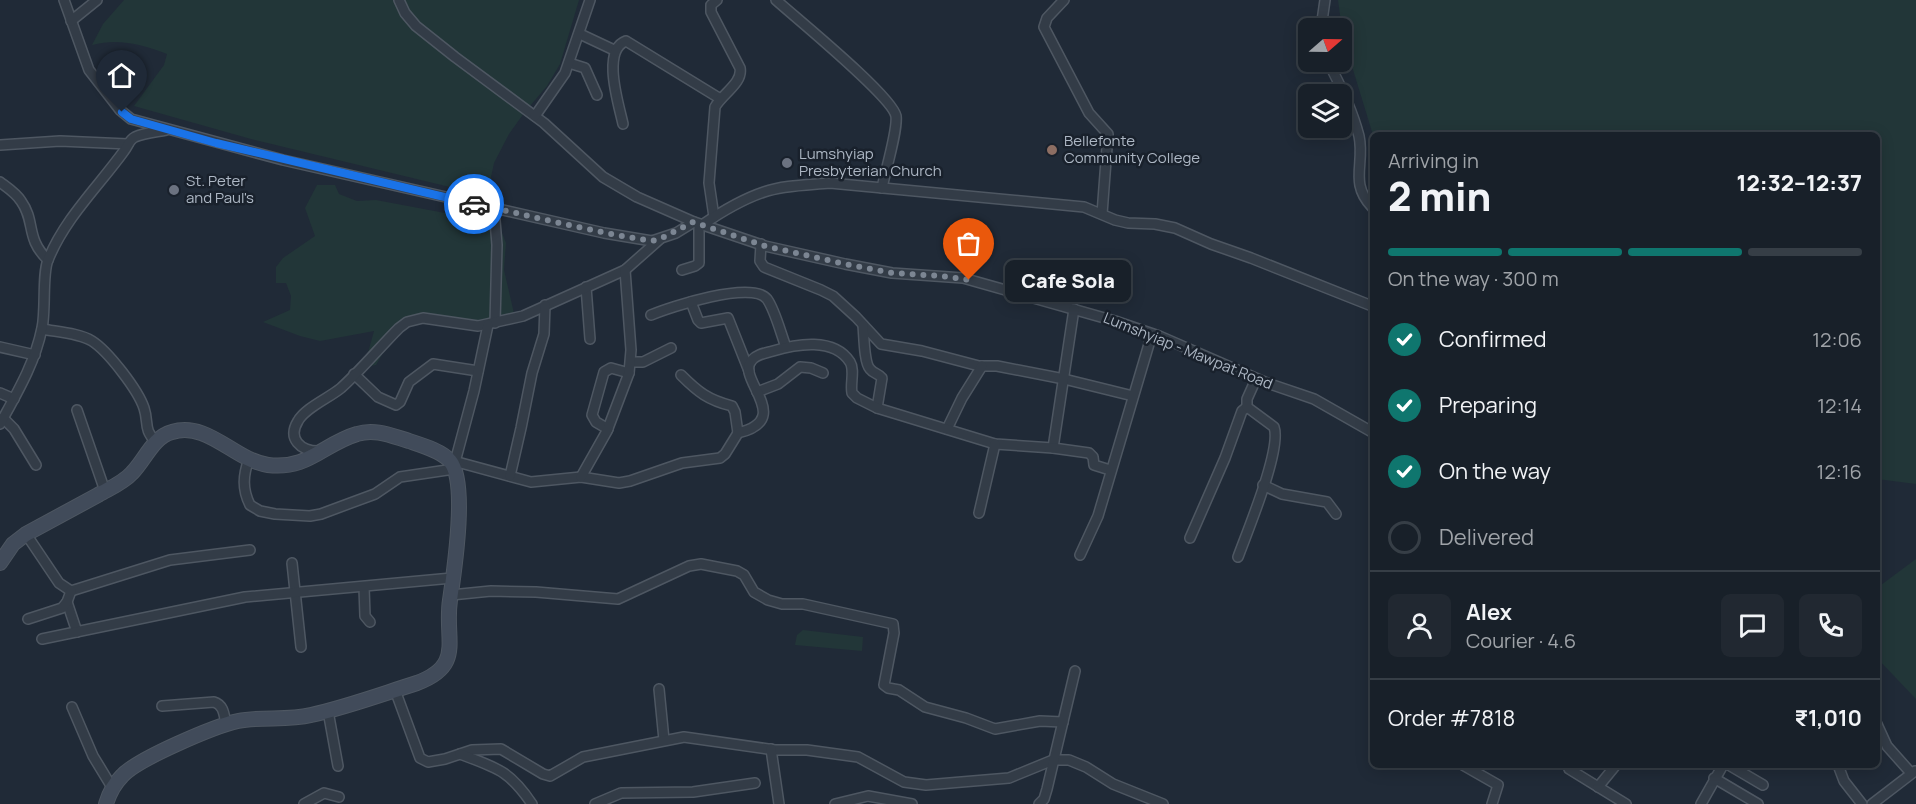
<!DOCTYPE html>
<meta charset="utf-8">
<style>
body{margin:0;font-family:Manrope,sans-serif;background:#212831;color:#f1f3f6;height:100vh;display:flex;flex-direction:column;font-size:22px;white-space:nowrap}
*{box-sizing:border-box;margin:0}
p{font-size:20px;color:#9fa3a8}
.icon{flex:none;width:33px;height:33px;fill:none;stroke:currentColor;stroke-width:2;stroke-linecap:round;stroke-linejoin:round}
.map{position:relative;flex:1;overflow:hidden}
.drawer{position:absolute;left:1370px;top:132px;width:510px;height:636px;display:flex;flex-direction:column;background:#182029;border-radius:9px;box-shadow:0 3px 15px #0003,0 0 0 2px #363e46}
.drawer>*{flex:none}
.needle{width:39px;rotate:70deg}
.buttons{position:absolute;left:1298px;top:18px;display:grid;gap:12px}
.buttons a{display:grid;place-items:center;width:54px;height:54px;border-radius:9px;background:#182029;box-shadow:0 3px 15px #0003,0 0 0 2px #363e46;font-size:30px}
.pin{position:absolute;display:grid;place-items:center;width:51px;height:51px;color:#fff;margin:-62px -26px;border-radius:50% 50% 50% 0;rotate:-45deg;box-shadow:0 0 6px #0007}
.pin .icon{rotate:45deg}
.courier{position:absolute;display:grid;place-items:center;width:60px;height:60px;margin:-30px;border:4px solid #1a73e8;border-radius:50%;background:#fff;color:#222;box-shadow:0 2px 8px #0007}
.bubble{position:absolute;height:42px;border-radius:9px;background:#182029;box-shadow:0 3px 15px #0003,0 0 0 2px #363e46;font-size:20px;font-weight:800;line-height:42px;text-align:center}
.headline em{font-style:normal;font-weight:800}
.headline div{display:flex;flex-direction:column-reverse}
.headline{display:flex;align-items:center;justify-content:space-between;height:102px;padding:0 18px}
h1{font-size:39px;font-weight:800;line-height:45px}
.bar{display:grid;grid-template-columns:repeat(4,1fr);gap:9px 6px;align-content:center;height:72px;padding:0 18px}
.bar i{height:8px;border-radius:4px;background:#363e46}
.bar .on{background:#0f766e}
.bar p{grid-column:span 4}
.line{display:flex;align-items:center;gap:15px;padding:0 18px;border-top:2px solid #363e46}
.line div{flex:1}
.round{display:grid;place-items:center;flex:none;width:63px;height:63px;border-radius:9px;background:#212831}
ol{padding:0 18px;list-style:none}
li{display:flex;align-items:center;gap:18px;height:66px}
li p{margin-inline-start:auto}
li .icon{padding:6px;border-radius:50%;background:#0f766e;color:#fff;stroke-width:4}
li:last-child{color:#9fa3a8}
li i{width:33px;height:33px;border:3px solid #363e46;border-radius:50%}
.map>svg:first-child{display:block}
.green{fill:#223638}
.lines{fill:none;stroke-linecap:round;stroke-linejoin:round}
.street-casing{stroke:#4e5762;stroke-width:12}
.secondary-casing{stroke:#4e5762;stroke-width:16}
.street{stroke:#333c47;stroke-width:9}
.secondary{stroke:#414b5a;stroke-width:14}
.done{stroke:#7c8693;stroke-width:6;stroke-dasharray:0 10.8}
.route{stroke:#1a73e8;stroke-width:8}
.education-dot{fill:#8d6e63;stroke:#19212c;stroke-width:2}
.worship-dot{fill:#6b7280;stroke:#19212c;stroke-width:2}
.labels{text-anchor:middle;stroke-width:5;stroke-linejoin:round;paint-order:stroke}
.poi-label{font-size:15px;fill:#adb7c4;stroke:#19212c;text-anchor:start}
.street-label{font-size:15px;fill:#adb7c4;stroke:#19212c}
</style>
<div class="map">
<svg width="1916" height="804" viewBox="0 0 1916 804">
<rect width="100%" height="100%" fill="#202a37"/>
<g class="green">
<path d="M124,0H579L560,64L547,86L524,113L509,134L494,163L487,196L251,139L134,106L164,65L167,54C142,44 118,38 92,45L103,24Z"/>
<polygon points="1338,0 1916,0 1916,484 1877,479 1876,135 1373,135 1343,37"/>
<path d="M317,185H335L339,194L357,201L376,200L498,223L506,243L504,270L516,322C478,329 417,305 390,340C385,348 381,357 376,365L364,367L374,331L320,341L300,336L263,322L290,310L291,296L286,283H276V267L283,258L315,236L305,208Z"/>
<polygon points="1916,559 1916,699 1876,657 1877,588"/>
<polygon points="803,630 863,637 862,651 795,645 797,635"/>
</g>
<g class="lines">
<defs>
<g id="street">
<polyline points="64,0 89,70 120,110 131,119 283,160 604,233 652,241 676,233 694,222"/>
<polyline points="399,0 405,13 416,26 455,57 544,123 603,177 637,197 694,222 765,246 845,264 892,273 963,278 1115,321 1159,336 1267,383 1314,399 1372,432"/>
<path d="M776,0C796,18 892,96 896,116C898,130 885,172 882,188"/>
<polyline points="1064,0 1047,18 1044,27 1089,113 1108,134 1102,214"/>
<polyline points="71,21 97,0"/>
<polyline points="1321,28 1325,0"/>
<polyline points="580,34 614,50"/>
<path d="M1328,62C1341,86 1352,109 1359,136C1365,164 1349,183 1372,207"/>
<polyline points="569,63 585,68 597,95"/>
<polyline points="535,116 565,73 590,0"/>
<path d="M623,124C619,105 601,50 626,41L719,98"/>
<polyline points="0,145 60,141 128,144"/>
<path d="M0,182C8,188 16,193 21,201C36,222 25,238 48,260"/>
<polyline points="494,208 497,245 495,323"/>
<path d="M714,217L709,183L715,107C722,94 743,83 740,68L711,12V5L717,0"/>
<path d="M702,225C721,212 743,199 764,192C784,185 809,185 830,183L1084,207L1115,220L1128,223L1155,224L1175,228L1211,244L1251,258L1372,306"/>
<polyline points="761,244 760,261 764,267 821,290 833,296 856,317 881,344 922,351 979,366 997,366 1064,379 1133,396"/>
<polyline points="682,270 695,266 699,263 699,224"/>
<polyline points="586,287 590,339"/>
<polyline points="691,302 698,320 701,323 728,318 749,371"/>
<path d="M651,315C670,307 752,280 767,299C775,310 781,334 786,347"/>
<path d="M863,325C864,335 864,363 870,369C874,374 878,373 882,378L877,408"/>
<path d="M42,329C58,332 79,333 92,341C108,351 138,390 144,408C149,423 143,429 156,442"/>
<polyline points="0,347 35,355"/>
<polyline points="631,362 643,362 671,348"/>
<polyline points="354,374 378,397 396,405 400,402 409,382 433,364 478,371"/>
<path d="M681,375C698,392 708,400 732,406L735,412L738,433"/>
<polyline points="757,392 778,384 800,367 811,368 823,373"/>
<polyline points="0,393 14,399"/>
<polyline points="77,410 105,491"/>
<polyline points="3,418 14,429 36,465"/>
<path d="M0,424C17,393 35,363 42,328C46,310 42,274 48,260C65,218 98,187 124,151C128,146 129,140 135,137C144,133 156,132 166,130"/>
<polyline points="608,429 596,422 592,415 604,372 611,368 629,373"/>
<polyline points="947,429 962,398 982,366"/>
<polyline points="1053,448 1074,309"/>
<path d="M318,451C301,451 287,439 298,421C305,408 329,398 341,388C361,370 380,347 399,328L407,322L423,318L478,326L523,316L625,270L660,239"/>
<path d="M249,459C243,475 242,489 250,505L260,511L275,514L310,516L321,514L375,494L400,477L454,469"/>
<path d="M450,460L531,482L581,477L619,483L630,481L682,463L720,458L725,454L738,433C796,419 734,378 752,360C757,354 766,353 773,351C796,344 834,337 850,362C855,370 850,384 852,393L857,398L877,408L995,444L1053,448L1089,453L1093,457L1094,465L1110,470"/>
<polyline points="455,462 474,391 488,325"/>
<polyline points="510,476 521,428 532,373 544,334 545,305"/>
<polyline points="581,477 607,431 629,373 631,350 625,270"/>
<polyline points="1263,485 1282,494 1327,502 1336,514"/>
<polyline points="979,513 995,444"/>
<polyline points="26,534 59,583 71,591 170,560 250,550"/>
<polyline points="1190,538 1225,458 1242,411 1247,407"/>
<polyline points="1080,555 1098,516 1152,334"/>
<path d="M1238,557C1247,532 1282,449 1274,427L1247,407V399L1256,379"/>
<polyline points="292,563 301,647"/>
<polyline points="364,587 365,616 370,622"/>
<polyline points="451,595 491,591 536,592 618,599 689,566 701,564 737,571 744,575 754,592 768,600 782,604 803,604 893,624 894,633 884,685 888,688 899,690 925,707 966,718 995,729 1040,721 1063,722"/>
<polyline points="67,602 77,632"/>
<polyline points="28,619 62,608 67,602 71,591"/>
<polyline points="42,639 245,597 452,578"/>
<polyline points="659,689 664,740"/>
<polyline points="395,690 420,758 428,762 445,759 472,750 501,749 543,774 550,776 583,757 684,737 775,750 807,750 858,757 904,782 926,785 1009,778 1053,760 1069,760 1086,767 1113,784 1163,804"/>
<path d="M162,706L214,702C224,705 224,715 226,724"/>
<polyline points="72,707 93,756 113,789"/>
<polyline points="328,711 338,766"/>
<polyline points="1876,722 1887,746 1911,773"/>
<polyline points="771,749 779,804"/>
<path d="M460,754C497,768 509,770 532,804"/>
<polyline points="1463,765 1498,785 1492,804"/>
<polyline points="1729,765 1763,785"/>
<polyline points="1838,765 1844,781 1862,804"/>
<polyline points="1569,769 1626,804"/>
<polyline points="1714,778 1758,804"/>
<polyline points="1598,787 1616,765"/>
<polyline points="304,804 324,793 339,797"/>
<polyline points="595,804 621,793 693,792 755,783"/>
<polyline points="835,804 868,796 912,804"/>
<polyline points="1039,804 1044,799 1047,789 1075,671"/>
<polyline points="1701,804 1723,765"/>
<polyline points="1872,804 1915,771"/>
</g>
<path id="secondary" d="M0,563L13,544L26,534C50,521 74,508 98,495C110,488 123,483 132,473C145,460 153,437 172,432C208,421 234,460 268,465C308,470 323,444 357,434C375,428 392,436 409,441C421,445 442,451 450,461C468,482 454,572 450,600C444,640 465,665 417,683C382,694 347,707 311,715C287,721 262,716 238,721C215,726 137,759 122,776C115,783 109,794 106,804"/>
</defs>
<use href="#street" class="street-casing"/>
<use href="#secondary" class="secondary-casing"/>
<use href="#street" class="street"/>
<use href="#secondary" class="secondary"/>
</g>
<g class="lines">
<path class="done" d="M474,204C533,216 592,232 652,241L660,239L693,222L765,246L845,264L892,273L941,276L969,280"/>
<polyline class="route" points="122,112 131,119 216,143 474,204"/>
</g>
<circle class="education-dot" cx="1052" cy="150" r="6"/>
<g class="worship-dot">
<circle cx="787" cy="163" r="6"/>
<circle cx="174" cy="190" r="6"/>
</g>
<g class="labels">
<g class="poi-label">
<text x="1064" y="146">Bellefonte<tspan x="1064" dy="17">Community College</tspan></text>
<text x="799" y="159">Lumshyiap<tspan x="799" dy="17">Presbyterian Church</tspan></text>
<text x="186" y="186">St. Peter<tspan x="186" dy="17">and Paul's</tspan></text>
</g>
<g class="street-label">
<text transform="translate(1188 351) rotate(22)" y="5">Lumshyiap - Mawpat Road</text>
</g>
</g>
</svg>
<div class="buttons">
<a><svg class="needle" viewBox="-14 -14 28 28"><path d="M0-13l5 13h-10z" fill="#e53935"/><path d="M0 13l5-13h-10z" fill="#9fa3a8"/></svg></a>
<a><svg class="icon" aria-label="layers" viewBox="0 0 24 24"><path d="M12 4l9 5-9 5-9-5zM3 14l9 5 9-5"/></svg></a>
</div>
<div class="pin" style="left:969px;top:280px;background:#ea580c"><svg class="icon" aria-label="bag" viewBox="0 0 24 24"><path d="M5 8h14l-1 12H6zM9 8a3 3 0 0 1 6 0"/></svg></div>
<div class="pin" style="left:122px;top:112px;background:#1f2937"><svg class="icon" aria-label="home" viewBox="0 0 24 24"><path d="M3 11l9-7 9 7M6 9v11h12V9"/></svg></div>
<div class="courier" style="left:474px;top:204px"><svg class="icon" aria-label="car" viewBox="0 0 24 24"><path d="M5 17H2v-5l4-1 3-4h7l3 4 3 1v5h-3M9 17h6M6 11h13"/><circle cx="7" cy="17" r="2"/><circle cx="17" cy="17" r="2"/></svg></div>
<div class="bubble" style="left:1005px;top:260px;width:126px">Cafe Sola</div>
<section class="drawer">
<div class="headline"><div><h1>2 min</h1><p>Arriving in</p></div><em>12:32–12:37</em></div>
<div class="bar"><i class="on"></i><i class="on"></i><i class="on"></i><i></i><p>On the way · 300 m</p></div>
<ol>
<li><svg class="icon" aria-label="check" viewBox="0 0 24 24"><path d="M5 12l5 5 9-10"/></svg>Confirmed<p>12:06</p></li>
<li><svg class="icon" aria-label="check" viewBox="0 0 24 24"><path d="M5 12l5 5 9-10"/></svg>Preparing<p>12:14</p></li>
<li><svg class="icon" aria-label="check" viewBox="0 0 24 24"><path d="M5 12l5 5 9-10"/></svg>On the way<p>12:16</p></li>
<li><i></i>Delivered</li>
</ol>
<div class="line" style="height:108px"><a class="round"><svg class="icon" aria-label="person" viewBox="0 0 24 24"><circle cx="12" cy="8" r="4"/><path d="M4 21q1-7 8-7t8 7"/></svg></a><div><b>Alex</b><p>Courier · 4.6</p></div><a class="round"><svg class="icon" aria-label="chat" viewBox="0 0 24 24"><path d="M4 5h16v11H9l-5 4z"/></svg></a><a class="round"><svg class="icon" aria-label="phone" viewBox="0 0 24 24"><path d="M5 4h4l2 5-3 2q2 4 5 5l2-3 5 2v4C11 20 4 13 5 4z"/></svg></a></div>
<div class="line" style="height:78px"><div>Order #7818</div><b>₹1,010</b></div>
</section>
</div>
